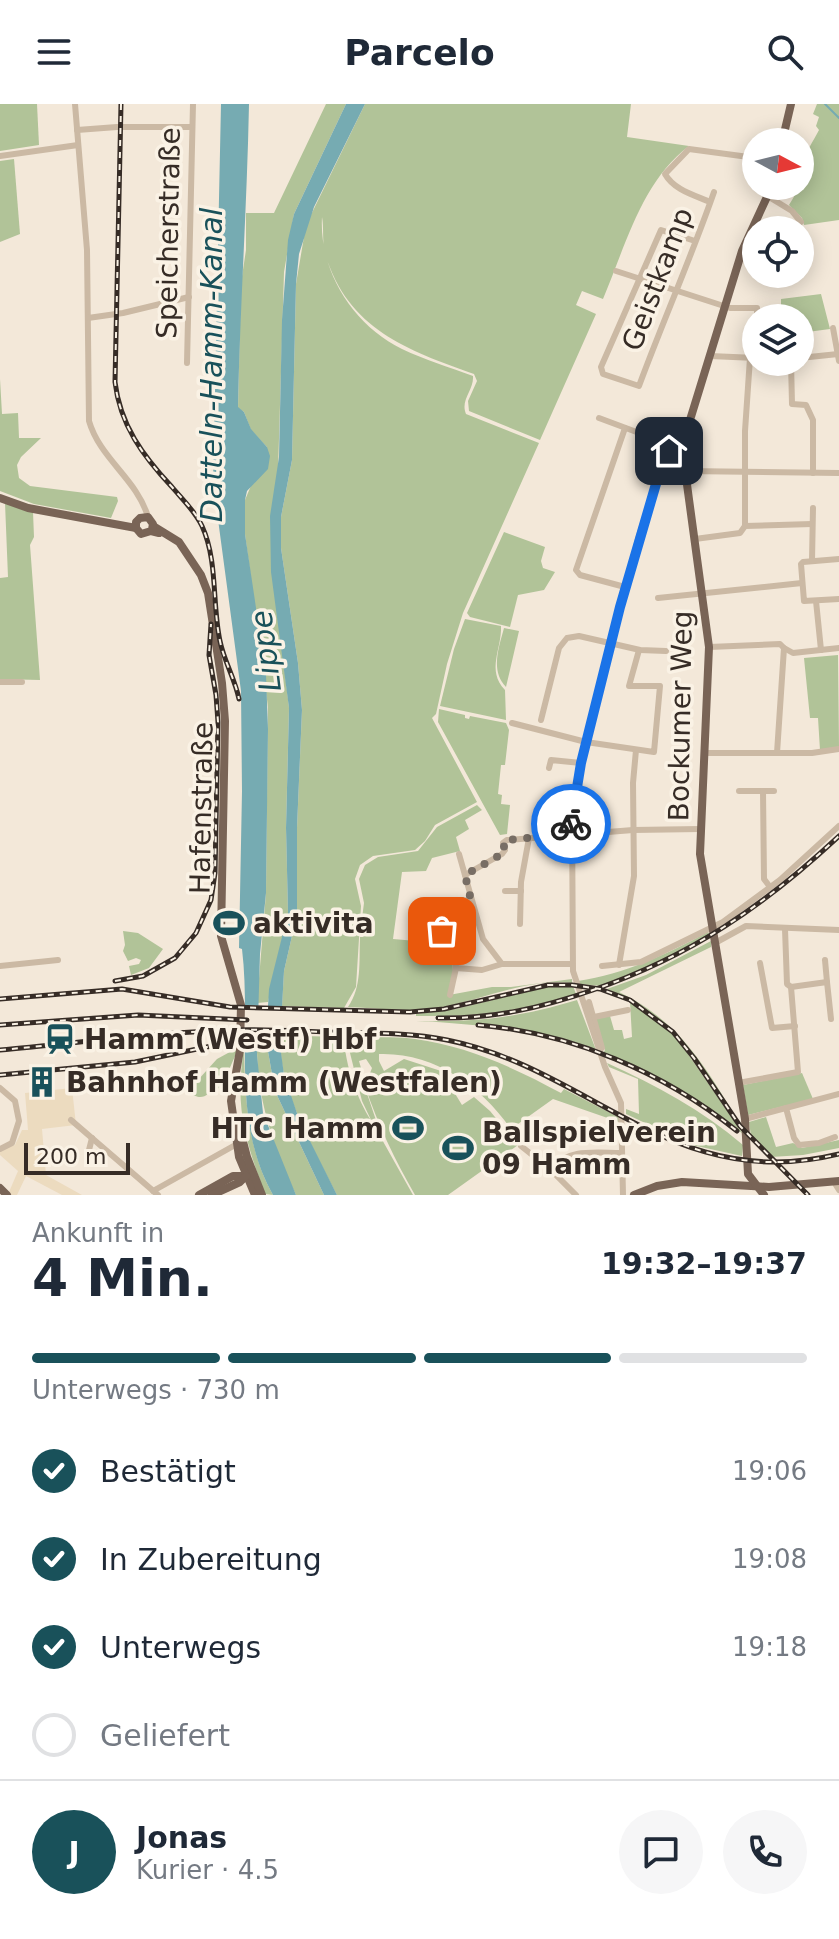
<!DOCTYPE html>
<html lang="de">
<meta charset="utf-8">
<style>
body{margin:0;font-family:"DejaVu Sans",sans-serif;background:#f6f6f7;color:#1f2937;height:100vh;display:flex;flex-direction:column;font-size:30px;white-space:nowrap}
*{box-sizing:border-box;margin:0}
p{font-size:26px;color:#747a83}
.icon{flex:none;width:44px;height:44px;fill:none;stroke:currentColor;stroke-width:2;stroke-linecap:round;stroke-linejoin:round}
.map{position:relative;height:1091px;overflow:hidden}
.details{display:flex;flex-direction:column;background:#fff;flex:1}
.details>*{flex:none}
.needle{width:52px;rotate:97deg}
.buttons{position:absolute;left:742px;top:24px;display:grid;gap:16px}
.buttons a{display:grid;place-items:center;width:72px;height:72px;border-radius:50%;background:#fff;box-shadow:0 4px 20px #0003;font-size:40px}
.scale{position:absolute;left:24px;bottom:20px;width:106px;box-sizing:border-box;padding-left:8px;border:4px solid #362c26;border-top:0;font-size:22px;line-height:28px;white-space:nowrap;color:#362c26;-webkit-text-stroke:6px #faf2e5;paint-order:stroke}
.pin{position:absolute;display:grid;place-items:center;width:68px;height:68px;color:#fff;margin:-34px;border-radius:16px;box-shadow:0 4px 12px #0006}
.courier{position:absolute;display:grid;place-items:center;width:80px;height:80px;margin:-40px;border:6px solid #1a73e8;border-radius:50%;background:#fff;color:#222;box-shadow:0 2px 10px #0007}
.summary em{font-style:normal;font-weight:700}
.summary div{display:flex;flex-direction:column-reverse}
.summary{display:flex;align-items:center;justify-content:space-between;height:136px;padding:0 32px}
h1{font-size:52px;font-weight:700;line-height:60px}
.bar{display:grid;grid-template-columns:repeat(4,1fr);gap:12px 8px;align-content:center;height:96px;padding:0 32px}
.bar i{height:10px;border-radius:6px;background:#e0e1e3}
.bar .current{background:#19515a}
.bar p{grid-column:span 4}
.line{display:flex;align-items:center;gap:20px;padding:0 32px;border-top:2px solid #e0e1e3}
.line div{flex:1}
.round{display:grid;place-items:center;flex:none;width:84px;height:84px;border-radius:42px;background:#f6f6f7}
ol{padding:0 32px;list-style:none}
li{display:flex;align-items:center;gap:24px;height:88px}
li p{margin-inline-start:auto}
li .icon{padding:8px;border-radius:50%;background:#19515a;color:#fff;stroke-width:4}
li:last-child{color:#747a83}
li i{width:44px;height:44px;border:4px solid #e0e1e3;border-radius:50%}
header{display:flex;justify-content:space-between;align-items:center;height:104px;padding:0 32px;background:#fff;font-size:36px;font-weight:700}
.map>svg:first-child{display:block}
.green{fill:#b1c398}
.plaza{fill:#ecdbbf}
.water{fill:#76abb2}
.pier{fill:#f3e8d9}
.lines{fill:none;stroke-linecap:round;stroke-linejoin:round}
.stream{stroke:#76abb2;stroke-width:2}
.minor{stroke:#cbb9a4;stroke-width:6}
.major{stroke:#796456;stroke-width:8}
.rail-casing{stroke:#362c26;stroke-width:5}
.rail{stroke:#faf2e5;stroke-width:2;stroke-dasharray:6;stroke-linecap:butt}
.done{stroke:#786e65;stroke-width:8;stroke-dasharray:0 14.4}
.route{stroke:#1a73e8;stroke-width:10}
.labels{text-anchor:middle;stroke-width:7;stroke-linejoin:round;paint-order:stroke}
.street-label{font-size:28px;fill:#362c26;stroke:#faf2e5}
.poi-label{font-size:28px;font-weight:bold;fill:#362c26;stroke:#faf2e5;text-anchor:start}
.water-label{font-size:30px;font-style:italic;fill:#19515a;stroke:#faf2e5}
</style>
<header><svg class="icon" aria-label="menu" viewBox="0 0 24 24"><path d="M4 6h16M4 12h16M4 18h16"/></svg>Parcelo<svg class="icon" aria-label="search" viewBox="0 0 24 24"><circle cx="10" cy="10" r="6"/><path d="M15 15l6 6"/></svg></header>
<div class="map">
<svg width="839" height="1091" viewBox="0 0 839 1091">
<rect width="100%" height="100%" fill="#f3e8d9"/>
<g class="green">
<polygon points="0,0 37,0 39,41 0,47"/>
<polygon points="326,0 346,0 294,110 284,168 278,367 278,508 289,604 286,723 288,809 268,898 257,899 266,789 268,603 245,430 245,396 267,343 251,326 244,308 238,304 241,179 246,146 246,109 274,109"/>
<path d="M365,0H631L627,33L689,42C642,77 625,143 603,195L582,187L576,201L596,210L540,336L469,307L468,297L477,277L474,270C407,246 347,225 325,149C322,137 324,123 322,113C319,167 353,221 402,245C425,256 449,263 473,272C474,286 460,296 466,310L539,339L463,509L447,560L436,610L432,614L477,698L435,721L425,737L415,746L373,752L360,761L355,775L361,802L356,883L344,904L282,902L284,867L297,810V724L302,606L298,559L281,444V413L292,356L296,180L306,121Z"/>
<path d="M817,0H839V116L804,121L802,114L789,101C802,82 796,79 802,60C806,47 813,38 819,26L816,22L819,13L813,10Z"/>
<polygon points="14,55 20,130 0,138 0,57"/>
<polygon points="821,190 830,225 800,229 800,214 781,214 781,195"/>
<polygon points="0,275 2,310 18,309 19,334 41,334 21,353 17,361 19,374 30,382 117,393 118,397 111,414 34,400 0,387"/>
<polygon points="5,399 33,408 34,433 30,441 40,576 0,575 0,474 8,473"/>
<polygon points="504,428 545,443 541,457 543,464 555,468 544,486 518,491 510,523 470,513 467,509"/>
<path d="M465,515L501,522C502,545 486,566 505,586L506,616L440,602L454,545Z"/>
<path d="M504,524L519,527L506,583C490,567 499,543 504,524Z"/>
<polygon points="838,551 839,643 820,646 818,614 810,614 804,554"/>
<polygon points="439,605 465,611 465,614 469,615 470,612 506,619 509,626 505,661 501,661 498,690 502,691 501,700 510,701 507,730 500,731 438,618"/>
<path d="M477,701L482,706L465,716L469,725L456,733L460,747L432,754L426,767L402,768L393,835L451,840L453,867L449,891L492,883H511L572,875V879C528,874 485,895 442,903C412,909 379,904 348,903C362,883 359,858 360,833H364L360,830L364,799L359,775L365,761L378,753L418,747L437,723Z"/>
<polygon points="123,827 138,829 163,845 149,864 131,871 129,862 139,860 141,856 136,854 128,857 123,847 125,841"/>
<path d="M708,828L710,832L707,834L643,866L602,882L579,880L578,877C625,870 667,850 708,828Z"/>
<path d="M711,837V843L619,888C681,918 706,964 740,1020C700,960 677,914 607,885L646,871Z"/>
<path d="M550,882H573L576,890C520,908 474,913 416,912V910L456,905Z"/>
<path d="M577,896L596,946C534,926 480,920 416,917C479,918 517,914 577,896Z"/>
<path d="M630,898L656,914L677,934L743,1030C700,995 654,970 603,949L605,946L596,915L610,912L614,926H622L624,935L632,933Z"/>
<path d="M303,932L344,933C345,961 357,995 372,1018L362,997L346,933C369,934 393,932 415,935C467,942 515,964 561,989L564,985L620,1014L619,1018L553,995L511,1025C481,982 434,948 379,950V957L384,967L404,955L441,967L458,977L451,983L462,1001L474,993L490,1007L518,1041L448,1091H415C395,1056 378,1021 365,982L372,964L366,955L359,957L361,964L359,966L379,1025L375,1023L413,1091H337C318,1054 273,975 282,934Z"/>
<path d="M266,936L275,987L324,1091H296C273,1042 256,993 257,938Z"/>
<path d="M239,943L228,968L223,967L219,984C206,989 203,1000 188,987L217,955Z"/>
<path d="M244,945C245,996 248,1047 273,1091L265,1090C246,1038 234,1004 244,945Z"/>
<path d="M607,959C656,981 702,1006 743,1041L742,1052L692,1041L626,1010V1005L639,1010L638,975L609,963Z"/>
<polygon points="802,969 813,995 748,1011 743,981"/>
<polygon points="766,1013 776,1043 793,1039 802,1044 839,1036 839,1044 803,1051 771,1053 751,1032 749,1018"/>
</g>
<polygon class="plaza" points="72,984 76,1021 42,1025 46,1071 82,1091 62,1091 26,1072 17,1091 11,1091 9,1088 18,1067 0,1051 0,1045 15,1041 22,1026 28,1026 25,989"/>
<g class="water">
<path d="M221,0H249C247,102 240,202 238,303L244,308L251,325L267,343L270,352L268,365L247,387L245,396V430L266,571L268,625L266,789L260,850L257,951L263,1009L296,1091H273C230,1015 252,928 242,845L239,844L242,687L241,587L213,378Z"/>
<polygon points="346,0 365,0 314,103 299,150 296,180 292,356 281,413 281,444 298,559 302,606 297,724 297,810 284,867 280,941 284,971 299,1015 337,1091 324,1091 275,987 266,936 269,885 288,809 286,724 289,604 271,468 270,412 279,353 282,216 288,136 294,110"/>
</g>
<g class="pier">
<polygon points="242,901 261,902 261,939 258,939 258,943 243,944"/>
<polygon points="263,902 286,902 285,935 275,935 274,939 262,939"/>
</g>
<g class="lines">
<polyline class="stream" points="825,0 839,14"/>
<g class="minor">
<path d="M75,0L87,146L89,317C100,355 137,375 148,413"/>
<polyline points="77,26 117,23 192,23"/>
<polyline points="0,52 78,41"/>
<polyline points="769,93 792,107 801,118"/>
<path d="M710,98C694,91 674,86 665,70L689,45L756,54"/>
<path d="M695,137L661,126L601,263L603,270L639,282C663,217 691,154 714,88"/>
<polyline points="616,167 730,204 757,204 757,214"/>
<polyline points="88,214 123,209 189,193"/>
<polyline points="833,224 839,257"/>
<polyline points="710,252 756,254"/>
<polyline points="800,254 838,250"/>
<polyline points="791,258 792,300 806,301 813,316 813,369"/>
<polyline points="187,259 193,0"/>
<polyline points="599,314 666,339"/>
<polyline points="625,324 576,466 580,471 625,483"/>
<polyline points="684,367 839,369"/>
<polyline points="745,422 745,327 750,254"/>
<polyline points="695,435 740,429 745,422 812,420"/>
<polyline points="839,455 803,458 801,460 804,497 839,495"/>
<polyline points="812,457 813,404"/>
<polyline points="658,494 802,479"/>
<polyline points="816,497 821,546"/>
<polyline points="709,543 780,540 784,544 777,649"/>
<polyline points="784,544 793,549 839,544"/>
<polyline points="0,578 22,578"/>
<polyline points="541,616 559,544 567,534 579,532 640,546 666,547"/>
<polyline points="512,619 586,638 654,648 660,582 629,582 639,546"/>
<polyline points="704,649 812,649 839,645"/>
<polyline points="549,664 551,656 581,659"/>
<polyline points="739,687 774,687"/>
<polyline points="763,687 764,775 770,783"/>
<polyline points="459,750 483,835 502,860 572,860"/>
<polyline points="465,771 502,750 505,746 503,739 507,736 633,726 700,725"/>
<polyline points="505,787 521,787"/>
<polyline points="520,820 521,778 529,734"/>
<polyline points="715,839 746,822 839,826"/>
<polyline points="454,844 453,839 442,836 444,803 449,797 471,796"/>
<polyline points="825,856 827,878"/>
<polyline points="760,859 772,924 795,922"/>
<polyline points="619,861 634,772 633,679 636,646"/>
<polyline points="0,862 58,856"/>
<polyline points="602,862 641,858 723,818 780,776 839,722"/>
<polyline points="456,864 482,866 502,860"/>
<polyline points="791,883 827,878 831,915"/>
<polyline points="450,891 456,864 454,850"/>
<polyline points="589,898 602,944"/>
<polyline points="594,913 628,906"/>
<polyline points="738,979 798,968 791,883 787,880 785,825"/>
<polyline points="0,984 15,997 19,1017 12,1039 0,1045"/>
<polyline points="786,1004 794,1034 799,1041 819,1039 835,1033"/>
<polyline points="745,1015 839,990"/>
<polyline points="71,1016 158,1091"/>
<polyline points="521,1042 550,1065 576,1091"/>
<polyline points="87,1054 92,1034"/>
<path d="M550,1065C569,1044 595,1049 621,1049"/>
<polyline points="834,1078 839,1086"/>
<polyline points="153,1087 237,1040"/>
<polyline points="623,1091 621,999 605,963 573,867 572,712 581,659 638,435 663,356 686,329"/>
</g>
<g class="major">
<polyline points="782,38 791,0"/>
<polyline points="0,394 28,404 136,424"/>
<polyline points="153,422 179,438 201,471 208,489 222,579 225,617 221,832 241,901 240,946 231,997 239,1053 255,1091"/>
<polyline points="152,426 153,420 148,413 140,414 136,418 136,424 141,430 151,427 159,429"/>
<polyline points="240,1026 247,1053 262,1091"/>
<polyline points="0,1084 7,1091"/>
<polyline points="199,1091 233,1072 247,1072"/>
<polyline points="212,1091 240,1078 246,1072"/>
<polyline points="634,1091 657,1082 682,1078 769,1083 839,1077"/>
<polyline points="764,1091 748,1070 745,1015 700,750 709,543 683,351 690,316 742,147 772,82"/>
</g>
<defs>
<g id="rail">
<path d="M121,0L115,278C120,321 143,352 172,383C183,396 195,407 202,422C218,457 212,500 220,537C224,557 235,575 239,595"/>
<polyline points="115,877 143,872 175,854 196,829 211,796 215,769 218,618 216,591 209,551 211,520"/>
<polyline points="0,895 122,885 230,903 410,908 444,905 548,881 572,881 600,885 630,896 673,928 694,954 740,1022 808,1091"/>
<path d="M438,914C492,915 541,904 593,886C691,852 764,802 839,732"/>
<polyline points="0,921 138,911 247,916"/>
<path d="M478,921C572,929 663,968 737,1027"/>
<path d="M0,946C78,939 157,928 236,926C266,925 296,927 326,928C367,929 408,928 447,936C592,965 673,1091 839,1050"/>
<polyline points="0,971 135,958 245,935"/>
</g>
</defs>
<use href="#rail" class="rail-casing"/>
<use href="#rail" class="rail"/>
</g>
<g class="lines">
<polyline class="done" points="442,827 447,799 471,796 465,771 502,750 505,746 503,739 507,736 571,730 571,720"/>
<polyline class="route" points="571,720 581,659 620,503 663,356 669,347"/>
</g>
<defs>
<symbol id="stadium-bare" viewBox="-9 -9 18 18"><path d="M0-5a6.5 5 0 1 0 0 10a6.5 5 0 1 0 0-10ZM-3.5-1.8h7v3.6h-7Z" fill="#19515a" stroke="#faf2e5" stroke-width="2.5" paint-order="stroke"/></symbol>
<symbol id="station-bare" viewBox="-9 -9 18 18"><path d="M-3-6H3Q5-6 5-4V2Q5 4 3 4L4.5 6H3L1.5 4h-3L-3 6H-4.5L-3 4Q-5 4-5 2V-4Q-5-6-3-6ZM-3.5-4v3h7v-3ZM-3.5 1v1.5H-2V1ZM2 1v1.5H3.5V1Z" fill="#19515a" stroke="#faf2e5" stroke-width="2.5" paint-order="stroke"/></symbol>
<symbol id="building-bare" viewBox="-9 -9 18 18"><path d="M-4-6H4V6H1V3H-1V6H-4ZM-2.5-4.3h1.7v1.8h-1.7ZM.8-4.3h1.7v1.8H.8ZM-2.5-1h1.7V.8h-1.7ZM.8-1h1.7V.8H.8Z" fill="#19515a" stroke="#faf2e5" stroke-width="2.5" paint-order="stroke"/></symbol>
</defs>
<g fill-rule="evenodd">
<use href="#stadium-bare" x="207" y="797" width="44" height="44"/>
<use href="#station-bare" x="38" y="913" width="44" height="44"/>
<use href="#building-bare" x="20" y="956" width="44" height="44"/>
<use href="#stadium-bare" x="386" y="1002" width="44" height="44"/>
<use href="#stadium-bare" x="436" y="1022" width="44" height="44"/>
</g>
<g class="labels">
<g class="street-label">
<text transform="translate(168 129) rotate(-89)" y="10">Speicherstraße</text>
<text transform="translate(657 175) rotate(-69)" y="10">Geistkamp</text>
<text transform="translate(680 612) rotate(-89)" y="10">Bockumer Weg</text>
<text transform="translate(201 704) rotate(-89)" y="10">Hafenstraße</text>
</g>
<g class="poi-label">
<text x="253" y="829">aktivita</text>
<text x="84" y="945">Hamm (Westf) Hbf</text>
<text x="66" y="988">Bahnhof Hamm (Westfalen)</text>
<text x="384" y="1034" text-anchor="end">HTC Hamm</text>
<text x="482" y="1038">Ballspielverein<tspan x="482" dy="32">09 Hamm</tspan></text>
</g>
<g class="water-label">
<text transform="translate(212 261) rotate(-90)" y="10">Datteln-Hamm-Kanal</text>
<text transform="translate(266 547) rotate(-97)" y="10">Lippe</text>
</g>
</g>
</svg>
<div class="buttons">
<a><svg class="needle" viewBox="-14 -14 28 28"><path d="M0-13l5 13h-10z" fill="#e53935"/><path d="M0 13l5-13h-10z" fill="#747a83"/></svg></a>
<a><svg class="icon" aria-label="locate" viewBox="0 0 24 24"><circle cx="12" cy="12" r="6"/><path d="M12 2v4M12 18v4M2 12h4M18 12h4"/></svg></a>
<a><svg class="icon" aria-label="layers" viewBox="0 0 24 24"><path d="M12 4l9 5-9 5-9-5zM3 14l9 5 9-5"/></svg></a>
</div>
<div class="scale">200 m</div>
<div class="pin" style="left:442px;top:827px;background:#ea580c"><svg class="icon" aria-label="bag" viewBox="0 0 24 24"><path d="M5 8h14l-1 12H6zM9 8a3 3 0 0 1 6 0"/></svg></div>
<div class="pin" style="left:669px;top:347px;background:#1f2937"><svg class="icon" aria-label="home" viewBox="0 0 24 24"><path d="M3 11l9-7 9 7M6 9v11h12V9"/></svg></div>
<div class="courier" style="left:571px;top:720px"><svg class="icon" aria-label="bike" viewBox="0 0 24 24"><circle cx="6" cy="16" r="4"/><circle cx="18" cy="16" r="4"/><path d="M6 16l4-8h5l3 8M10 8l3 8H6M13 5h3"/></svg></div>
</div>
<section class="details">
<div class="summary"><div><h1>4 Min.</h1><p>Ankunft in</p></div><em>19:32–19:37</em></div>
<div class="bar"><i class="current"></i><i class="current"></i><i class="current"></i><i></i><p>Unterwegs · 730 m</p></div>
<ol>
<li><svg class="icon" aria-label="check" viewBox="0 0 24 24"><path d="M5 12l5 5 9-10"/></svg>Bestätigt<p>19:06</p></li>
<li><svg class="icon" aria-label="check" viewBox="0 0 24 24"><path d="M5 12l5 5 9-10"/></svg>In Zubereitung<p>19:08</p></li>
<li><svg class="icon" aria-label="check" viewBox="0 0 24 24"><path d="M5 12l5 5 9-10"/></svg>Unterwegs<p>19:18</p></li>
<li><i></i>Geliefert</li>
</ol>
<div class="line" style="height:144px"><b class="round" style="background:#19515a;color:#fff">J</b><div><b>Jonas</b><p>Kurier · 4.5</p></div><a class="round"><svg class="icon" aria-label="chat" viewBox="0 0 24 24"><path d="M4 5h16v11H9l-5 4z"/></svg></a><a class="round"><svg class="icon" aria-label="phone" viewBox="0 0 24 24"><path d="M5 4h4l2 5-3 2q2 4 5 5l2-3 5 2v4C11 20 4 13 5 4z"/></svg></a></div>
</section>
